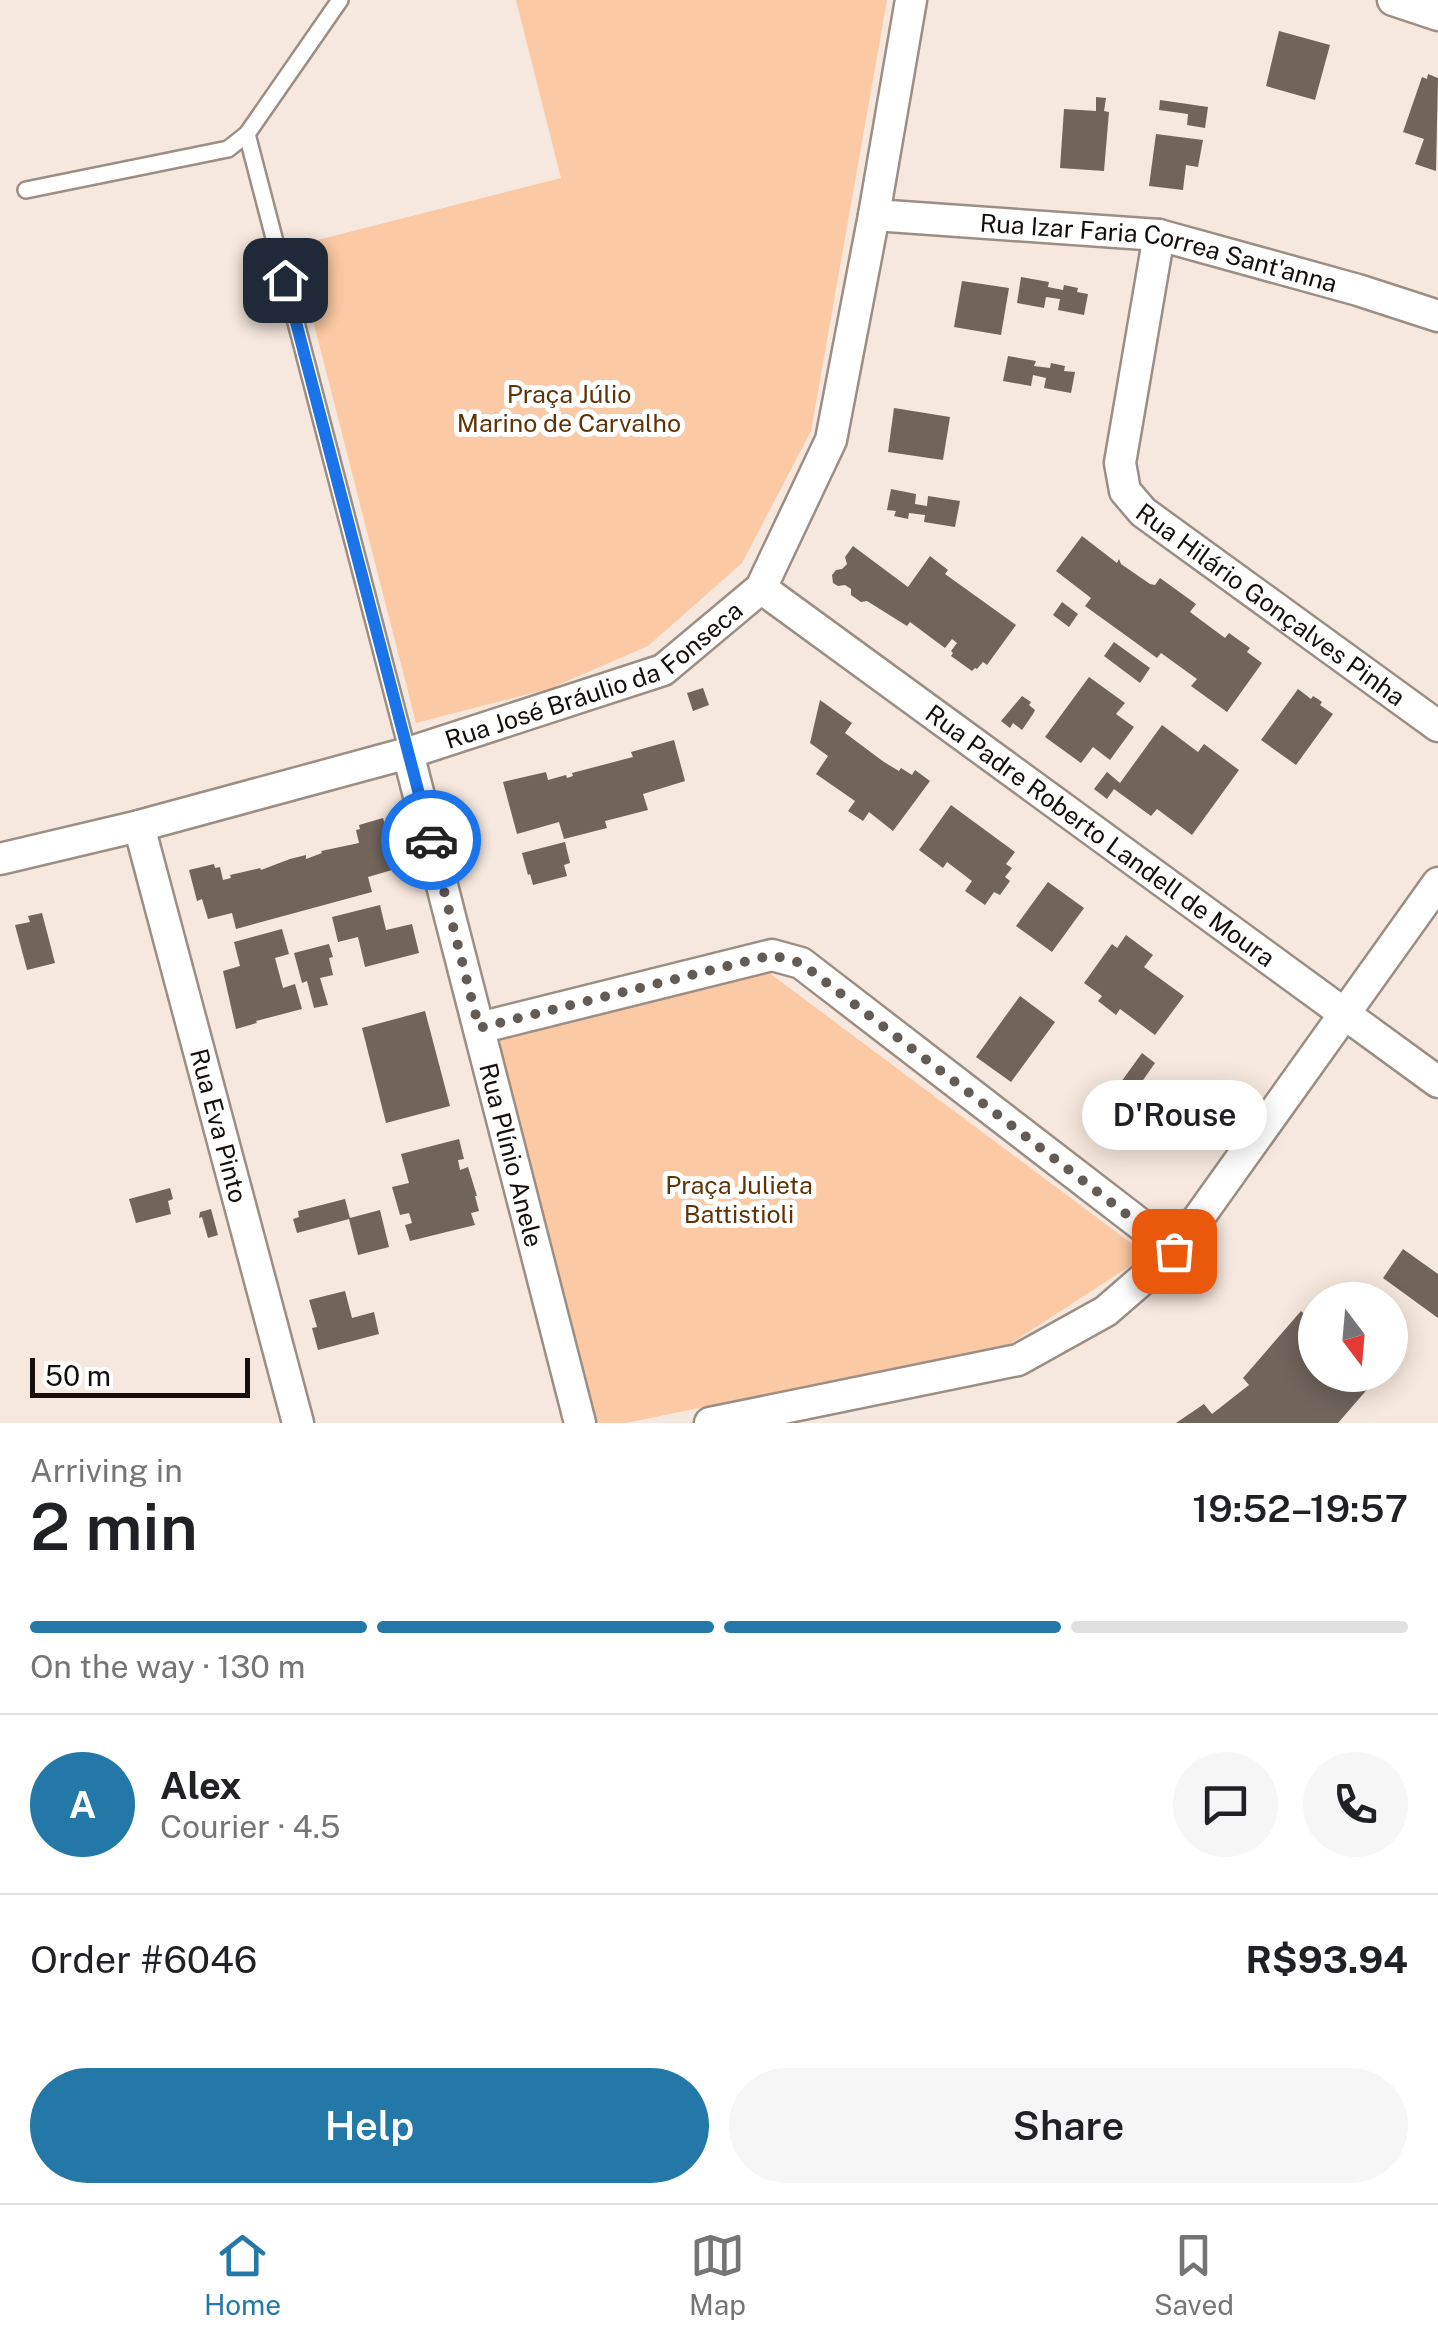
<!DOCTYPE html>
<meta charset="utf-8">
<style>
body{margin:0;font-family:"Public Sans",sans-serif;background:#f6f6f6;color:#202124;height:100vh;display:flex;flex-direction:column;font-size:38px;white-space:nowrap}
*{box-sizing:border-box;margin:0}
p{font-size:32px;color:#757577}
.icon{flex:none;width:55px;height:55px;fill:none;stroke:currentColor;stroke-width:2;stroke-linecap:round;stroke-linejoin:round}
.map{position:relative;height:1423px;overflow:hidden}
.panel{display:flex;flex-direction:column;background:#fff;flex:1}
.panel>*{flex:none}
.needle{width:65px;rotate:164deg}
.controls{position:absolute;left:1298px;top:1282px;display:grid;gap:20px}
.controls a{display:grid;place-items:center;width:110px;height:110px;border-radius:50%;background:#fff;box-shadow:0 5px 25px #0003;font-size:50px}
.scale{position:absolute;left:30px;bottom:25px;width:220px;box-sizing:border-box;padding-left:10px;border:5px solid #140f0c;border-top:0;font-size:28px;line-height:35px;white-space:nowrap;color:#140f0c;-webkit-text-stroke:8px #fff;paint-order:stroke}
.pin{position:absolute;display:grid;place-items:center;width:85px;height:85px;color:#fff;margin:-42px;border-radius:20px;box-shadow:0 5px 15px #0006}
.courier{position:absolute;display:grid;place-items:center;width:100px;height:100px;margin:-50px;border:8px solid #1a73e8;border-radius:50%;background:#fff;color:#222;box-shadow:0 2px 12px #0007}
.bubble{position:absolute;height:70px;border-radius:35px;background:#fff;box-shadow:0 5px 25px #0003;font-size:32px;font-weight:600;line-height:70px;text-align:center}
.headline em{font-style:normal;font-weight:600}
.headline div{display:flex;flex-direction:column-reverse}
.headline{display:flex;align-items:center;justify-content:space-between;height:170px;padding:0 30px}
h1{font-size:65px;font-weight:600;line-height:75px}
.bar{display:grid;grid-template-columns:repeat(4,1fr);gap:15px 10px;align-content:center;height:120px;padding:0 30px}
.bar i{height:12px;border-radius:8px;background:#e0e0e0}
.bar .selected{background:#2378a8}
.bar p{grid-column:span 4}
.line{display:flex;align-items:center;gap:25px;padding:0 30px;border-top:2px solid #e0e0e0}
.line div{flex:1}
.round{display:grid;place-items:center;flex:none;width:105px;height:105px;border-radius:52px;background:#f6f6f6}
.button{display:flex;gap:20px;margin-top:auto;padding:20px 30px}
.button a{flex:1;height:115px;border-radius:60px;background:#2378a8;color:#fff;font-size:40px;font-weight:600;line-height:115px;text-align:center}
.button a+a{background:#f6f6f6;color:#202124}
.tab-bar{display:flex;justify-content:space-around;align-items:center;height:140px;border-top:2px solid #e0e0e0;background:#fff;font-size:28px;color:#757577}
.tab-bar a{display:grid;justify-items:center;gap:5px}
.tab-bar .selected{color:#2378a8}
.map>svg:first-child{display:block}
.green{fill:#fbc9a3}
.building{fill:#70645b}
.lines{fill:none;stroke-linecap:round;stroke-linejoin:round}
.lane-casing{stroke:#9b8e84;stroke-width:20}
.street-casing{stroke:#9b8e84;stroke-width:35}
.lane{stroke:#fff;stroke-width:15}
.street{stroke:#fff;stroke-width:30}
.done{stroke:#635b56;stroke-width:10;stroke-dasharray:0 18}
.route{stroke:#1a73e8;stroke-width:12}
.labels{text-anchor:middle;stroke-width:10;stroke-linejoin:round;paint-order:stroke}
.street-label{font-size:25px;fill:#140f0c;stroke:#fff}
.park-label{font-size:25px;fill:#5f3305;stroke:#fff}
</style>
<div class="map">
<svg width="1438" height="1423" viewBox="0 0 1438 1423">
<rect width="100%" height="100%" fill="#f6e8de"/>
<g class="green">
<polygon points="516,0 887,0 811,431 742,563 648,646 551,688 416,723 294,246 561,178"/>
<polygon points="768,972 1147,1255 1010,1344 626,1423 592,1423 497,1040"/>
</g>
<g class="building">
<polygon points="1279,31 1330,45 1315,100 1266,86"/>
<polygon points="1428,74 1438,78 1436,171 1415,164 1424,139 1403,132 1422,77 1427,79"/>
<polygon points="1096,97 1106,98 1104,111 1109,112 1104,171 1060,168 1064,109 1096,111"/>
<polygon points="1160,100 1208,107 1205,128 1187,125 1188,114 1159,110"/>
<polygon points="1156,134 1203,140 1198,167 1186,165 1183,190 1149,186"/>
<polygon points="1021,277 1049,282 1048,287 1063,290 1064,285 1078,288 1077,292 1088,294 1084,315 1058,310 1060,299 1046,297 1044,308 1017,303"/>
<polygon points="962,281 1009,288 1001,335 954,327"/>
<polygon points="1008,356 1036,361 1034,366 1050,368 1051,363 1065,366 1064,371 1075,372 1071,393 1044,388 1046,378 1033,375 1031,386 1003,381"/>
<polygon points="894,408 950,417 943,460 888,452"/>
<polygon points="891,489 916,494 915,504 927,506 928,496 960,501 955,527 924,522 925,515 909,513 908,519 894,516 896,511 887,510"/>
<polygon points="1082,536 1117,563 1119,559 1121,564 1150,584 1155,585 1160,578 1196,604 1190,612 1225,638 1229,633 1250,648 1247,652 1262,663 1227,712 1191,686 1197,679 1161,653 1157,658 1085,606 1091,598 1056,571"/>
<polygon points="853,546 908,587 930,556 948,570 945,574 1016,625 987,665 983,662 977,669 975,668 972,671 951,656 953,653 951,651 957,643 952,639 945,648 910,622 907,626 867,601 861,602 851,595 851,589 845,585 838,586 833,583 832,575 836,570 842,569 847,564 845,557"/>
<polygon points="1062,602 1078,614 1069,627 1053,615"/>
<polygon points="1114,642 1150,668 1140,683 1104,656"/>
<polygon points="1089,677 1125,703 1116,714 1134,727 1110,760 1093,747 1081,763 1045,737"/>
<polygon points="703,688 709,705 693,711 687,693"/>
<polygon points="1298,689 1311,699 1313,696 1318,699 1322,702 1320,705 1333,714 1296,765 1261,740"/>
<polygon points="1022,696 1031,702 1029,705 1035,710 1033,714 1022,730 1013,723 1010,728 1001,721"/>
<polygon points="820,700 852,723 845,733 884,762 899,771 901,768 912,775 915,770 930,781 893,831 869,812 863,821 848,811 855,801 816,774 828,756 810,743"/>
<polygon points="1162,725 1198,752 1204,744 1239,770 1192,835 1157,809 1151,816 1114,789 1107,799 1094,789 1107,772 1120,783"/>
<polygon points="674,740 685,781 643,794 648,810 605,821 607,828 564,839 559,822 517,834 503,782 546,772 548,780 566,775 567,778 573,776 572,773 633,757 631,752"/>
<polygon points="951,805 1015,852 1006,864 1012,868 1005,877 1010,881 1000,895 994,892 985,905 965,891 972,881 947,862 943,868 919,850"/>
<polygon points="383,818 392,848 386,850 392,870 368,877 372,892 236,929 232,913 208,919 202,899 197,901 189,870 214,864 215,868 220,867 223,880 231,878 230,875 260,868 261,870 290,859 306,855 306,859 322,853 321,851 359,843 356,830 360,829 359,825"/>
<polygon points="565,842 570,863 564,865 567,876 533,885 530,874 528,875 522,853"/>
<polygon points="1048,882 1084,908 1052,952 1016,926"/>
<polygon points="380,905 386,930 412,924 419,953 365,967 358,937 338,942 332,917"/>
<polygon points="42,913 55,963 27,970 15,925 30,922 28,916"/>
<polygon points="282,929 289,954 275,958 283,988 295,984 302,1009 256,1021 257,1023 236,1029 223,971 240,966 234,942"/>
<polygon points="1126,935 1153,955 1144,967 1184,996 1155,1035 1120,1009 1116,1015 1098,1001 1102,996 1084,983 1112,944 1117,948"/>
<polygon points="329,944 333,957 329,958 333,975 320,978 328,1005 314,1008 307,981 302,983 294,953"/>
<polygon points="1020,996 1055,1022 1011,1082 976,1057"/>
<polygon points="425,1011 450,1106 386,1123 362,1028"/>
<polygon points="1142,1053 1155,1063 1141,1083 1161,1097 1173,1080 1214,1110 1191,1141 1171,1126 1167,1131 1113,1093"/>
<polygon points="459,1139 464,1159 458,1160 460,1170 468,1167 477,1196 475,1196 479,1211 471,1213 475,1225 410,1241 405,1225 412,1223 409,1213 400,1215 392,1187 409,1183 401,1154"/>
<polygon points="170,1188 173,1199 168,1201 171,1214 136,1223 129,1199"/>
<polygon points="345,1199 350,1218 380,1210 389,1247 358,1255 349,1219 297,1233 293,1219 299,1217 298,1211"/>
<polygon points="211,1209 218,1235 208,1238 202,1217 199,1218 200,1212"/>
<polygon points="1403,1249 1438,1274 1438,1318 1383,1278"/>
<polygon points="345,1291 352,1318 374,1312 379,1334 318,1350 312,1328 317,1327 309,1300"/>
<polygon points="1301,1311 1315,1324 1315,1375 1373,1375 1377,1378 1338,1423 1176,1423 1204,1404 1212,1414 1249,1385 1243,1378"/>
</g>
<g class="lines">
<defs>
<g id="lane">
<polyline points="247,134 408,753"/>
<polyline points="26,190 228,149 247,134 340,0"/>
</g>
<g id="street">
<polyline points="1393,0 1438,15"/>
<path id="s1" d="M874,215L1159,235L1358,290L1438,316"/>
<path id="s2" d="M1159,235L1120,463L1125,491L1143,512L1438,726"/>
<path id="s3" d="M761,588L1438,1082"/>
<path id="s4" d="M408,753L580,1423"/>
<path id="s5" d="M139,826L298,1423"/>
<path id="s6" d="M0,859L139,826L408,753L663,670L761,588L831,440L874,215L911,0"/>
<polyline points="479,1028 772,955 801,963 1175,1251"/>
<polyline points="710,1423 1018,1360 1106,1311 1175,1251 1438,883"/>
</g>
</defs>
<use href="#lane" class="lane-casing"/>
<use href="#street" class="street-casing"/>
<use href="#lane" class="lane"/>
<use href="#street" class="street"/>
</g>
<g class="lines">
<polyline class="done" points="431,840 479,1028 772,955 801,963 1174,1251"/>
<polyline class="route" points="285,280 431,840"/>
</g>
<g class="labels">
<g class="street-label">
<text dy="9" stroke="none"><textPath href="#s1" startOffset="288">Rua Izar Faria Correa Sant'anna</textPath></text>
<text dy="9" stroke="none"><textPath href="#s2" startOffset="445">Rua Hilário Gonçalves Pinha</textPath></text>
<text dy="9" stroke="none"><textPath href="#s6" startOffset="625">Rua José Bráulio da Fonseca</textPath></text>
<text dy="9" stroke="none"><textPath href="#s3" startOffset="420">Rua Padre Roberto Landell de Moura</textPath></text>
<text dy="9" stroke="none"><textPath href="#s5" startOffset="310">Rua Eva Pinto</textPath></text>
<text dy="9" stroke="none"><textPath href="#s4" startOffset="415">Rua Plínio Anele</textPath></text>
</g>
<g class="park-label">
<text x="569" y="403">Praça Júlio<tspan x="569" dy="29">Marino de Carvalho</tspan></text>
<text x="739" y="1194">Praça Julieta<tspan x="739" dy="29">Battistioli</tspan></text>
</g>
</g>
</svg>
<div class="controls">
<a><svg class="needle" viewBox="-14 -14 28 28"><path d="M0-13l5 13h-10z" fill="#e53935"/><path d="M0 13l5-13h-10z" fill="#757577"/></svg></a>
</div>
<div class="scale">50 m</div>
<div class="pin" style="left:1174px;top:1251px;background:#ea580c"><svg class="icon" aria-label="bag" viewBox="0 0 24 24"><path d="M5 8h14l-1 12H6zM9 8a3 3 0 0 1 6 0"/></svg></div>
<div class="pin" style="left:285px;top:280px;background:#1f2937"><svg class="icon" aria-label="home" viewBox="0 0 24 24"><path d="M3 11l9-7 9 7M6 9v11h12V9"/></svg></div>
<div class="courier" style="left:431px;top:840px"><svg class="icon" aria-label="car" viewBox="0 0 24 24"><path d="M5 17H2v-5l4-1 3-4h7l3 4 3 1v5h-3M9 17h6M6 11h13"/><circle cx="7" cy="17" r="2"/><circle cx="17" cy="17" r="2"/></svg></div>
<div class="bubble" style="left:1082px;top:1080px;width:185px">D'Rouse</div>
</div>
<section class="panel">
<div class="headline"><div><h1>2 min</h1><p>Arriving in</p></div><em>19:52–19:57</em></div>
<div class="bar"><i class="selected"></i><i class="selected"></i><i class="selected"></i><i></i><p>On the way · 130 m</p></div>
<div class="line" style="height:180px"><b class="round" style="background:#2378a8;color:#fff">A</b><div><b>Alex</b><p>Courier · 4.5</p></div><a class="round"><svg class="icon" aria-label="chat" viewBox="0 0 24 24"><path d="M4 5h16v11H9l-5 4z"/></svg></a><a class="round"><svg class="icon" aria-label="phone" viewBox="0 0 24 24"><path d="M5 4h4l2 5-3 2q2 4 5 5l2-3 5 2v4C11 20 4 13 5 4z"/></svg></a></div>
<div class="line" style="height:130px"><div>Order #6046</div><b>R$93.94</b></div>
<div class="button"><a>Help</a><a>Share</a></div>
</section>
<nav class="tab-bar">
<a class="selected"><svg class="icon" aria-label="home" viewBox="0 0 24 24"><path d="M3 11l9-7 9 7M6 9v11h12V9"/></svg>Home</a>
<a><svg class="icon" aria-label="map" viewBox="0 0 24 24"><path d="M3 6l6-2 6 2 6-2v14l-6 2-6-2-6 2zM9 4v14M15 6v14"/></svg>Map</a>
<a><svg class="icon" aria-label="saved" viewBox="0 0 24 24"><path d="M7 4h10v16l-5-4-5 4z"/></svg>Saved</a>
</nav>
